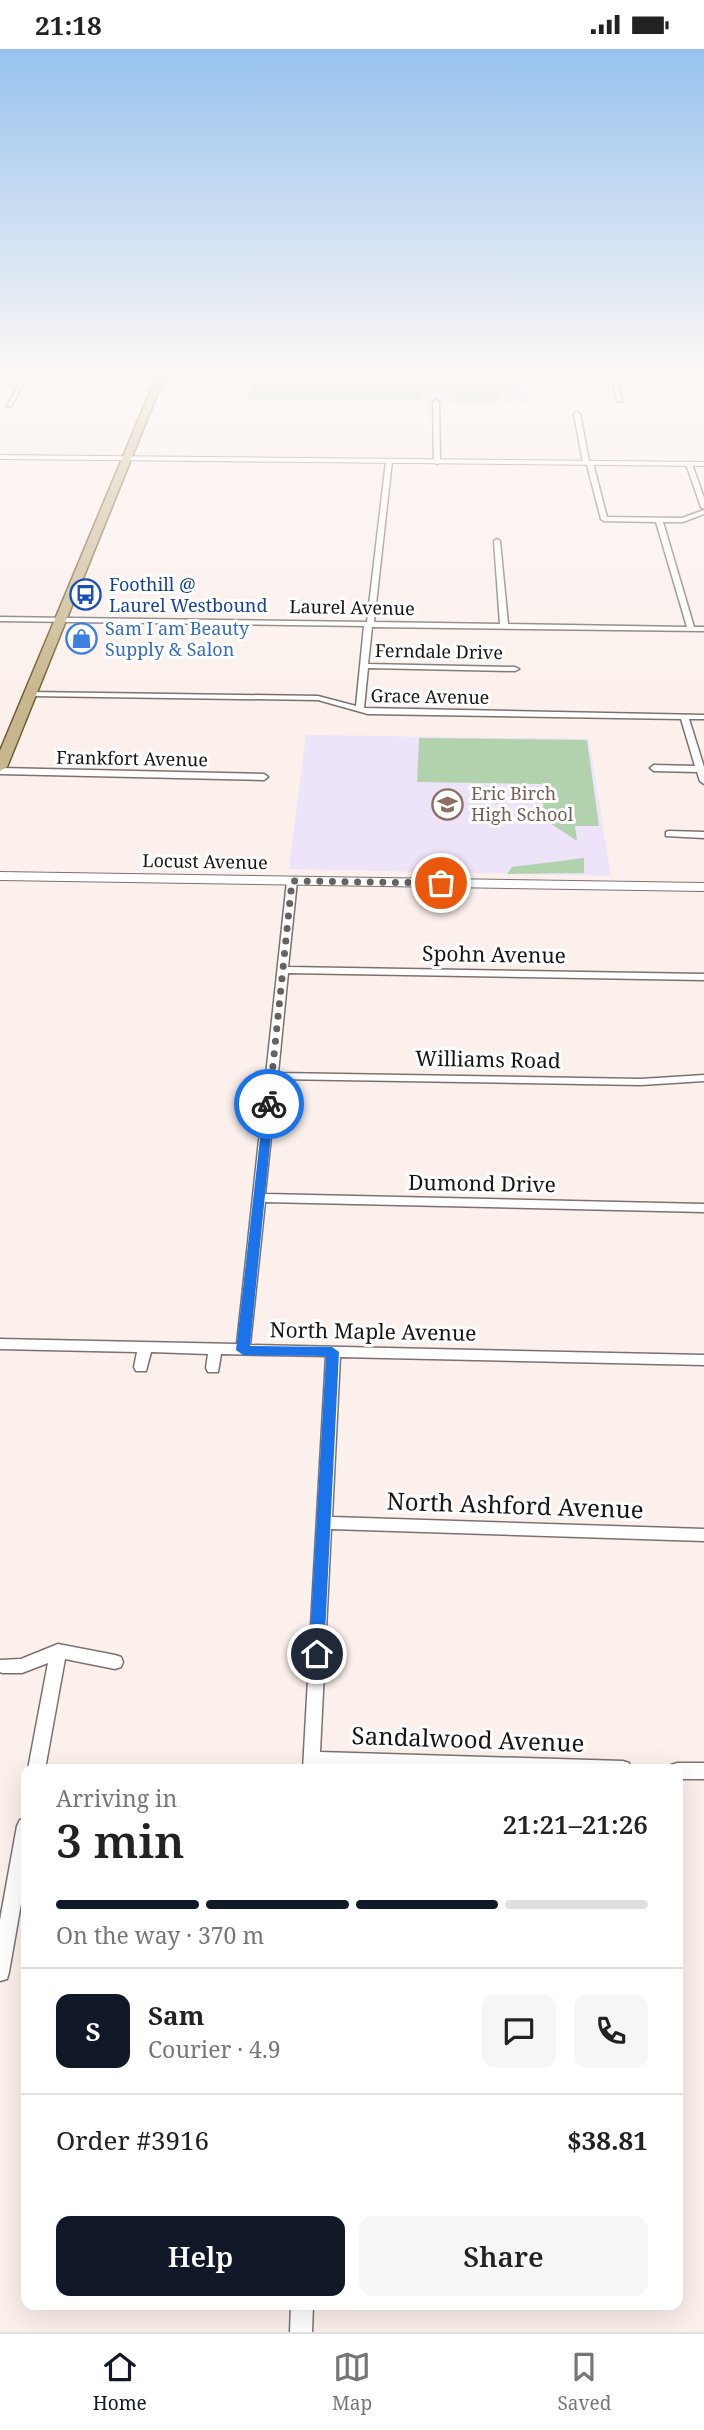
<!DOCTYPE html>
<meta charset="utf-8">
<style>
body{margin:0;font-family:"Noto Serif",serif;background:#f6f6f6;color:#222;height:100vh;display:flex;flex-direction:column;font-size:26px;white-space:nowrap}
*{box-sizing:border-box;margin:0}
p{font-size:23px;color:#767676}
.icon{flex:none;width:38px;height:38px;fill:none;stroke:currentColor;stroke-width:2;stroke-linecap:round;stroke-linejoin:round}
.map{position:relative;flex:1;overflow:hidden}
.details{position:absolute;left:21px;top:1715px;width:662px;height:546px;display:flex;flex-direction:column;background:#fff;border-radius:14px;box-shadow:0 7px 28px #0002}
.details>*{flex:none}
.pin{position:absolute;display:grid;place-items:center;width:60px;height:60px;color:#fff;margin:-30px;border:4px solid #fff;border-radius:50%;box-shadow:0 2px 7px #0007}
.courier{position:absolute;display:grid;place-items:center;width:70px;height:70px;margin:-35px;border:5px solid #1a73e8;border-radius:50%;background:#fff;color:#222;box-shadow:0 2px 9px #0007}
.head em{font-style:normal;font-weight:600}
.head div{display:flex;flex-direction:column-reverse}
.head{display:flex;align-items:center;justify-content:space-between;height:119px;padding:0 35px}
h1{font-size:46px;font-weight:600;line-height:52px}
.bar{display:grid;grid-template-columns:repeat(4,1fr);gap:10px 7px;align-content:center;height:84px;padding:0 35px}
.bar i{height:9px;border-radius:5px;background:#e0e0e0}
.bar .selected{background:#111827}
.bar p{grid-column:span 4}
.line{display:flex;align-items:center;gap:18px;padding:0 35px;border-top:2px solid #e0e0e0}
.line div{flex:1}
.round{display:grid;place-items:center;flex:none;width:74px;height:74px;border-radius:14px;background:#f6f6f6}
.primary-button{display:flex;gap:14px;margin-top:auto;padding:14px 35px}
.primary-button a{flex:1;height:80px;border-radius:14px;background:#111827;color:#fff;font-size:28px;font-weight:600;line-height:80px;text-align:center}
.primary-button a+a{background:#f6f6f6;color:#222}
.status{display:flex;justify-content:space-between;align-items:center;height:49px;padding:0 35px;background:#fff;direction:ltr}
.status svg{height:19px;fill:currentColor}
.tabs{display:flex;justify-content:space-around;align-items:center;height:98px;border-top:2px solid #e0e0e0;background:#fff;font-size:19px;color:#767676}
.tabs a{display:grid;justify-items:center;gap:4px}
.tabs .selected{color:#111827}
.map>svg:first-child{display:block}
.education{fill:#ede4f9}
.green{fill:#b2d2ae}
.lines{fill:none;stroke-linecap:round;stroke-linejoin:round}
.street-casing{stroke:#7b726f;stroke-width:3}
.secondary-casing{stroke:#7b726f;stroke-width:2}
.primary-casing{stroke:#735f32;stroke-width:3}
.street{fill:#fff;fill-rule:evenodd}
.secondary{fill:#fff;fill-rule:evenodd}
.primary{fill:#c8b78e;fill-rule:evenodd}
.route{fill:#1a73e8}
.done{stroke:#67615f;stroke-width:7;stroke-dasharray:0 12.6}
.labels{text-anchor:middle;stroke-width:6;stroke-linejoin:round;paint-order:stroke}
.far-transit-label{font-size:18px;fill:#164399;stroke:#fff;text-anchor:start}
.far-street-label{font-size:18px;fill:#181413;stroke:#fff}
.far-shop-label{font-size:18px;fill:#366cbe;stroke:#fff;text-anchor:start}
.far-education-label{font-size:18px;fill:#785e54;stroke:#fff;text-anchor:start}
.street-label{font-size:21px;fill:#181413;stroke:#fff}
.near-street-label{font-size:24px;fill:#181413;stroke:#fff}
</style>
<div class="status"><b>21:18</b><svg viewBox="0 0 49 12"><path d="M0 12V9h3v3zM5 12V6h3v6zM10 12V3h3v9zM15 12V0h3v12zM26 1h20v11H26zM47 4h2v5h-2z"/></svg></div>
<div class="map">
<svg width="704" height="2283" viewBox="0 0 704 2283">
<rect width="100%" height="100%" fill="#fbf0ec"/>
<g class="education">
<polygon points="346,326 524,326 529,353 343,351"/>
<polygon points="306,686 589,690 611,827 289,820"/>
</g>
<g class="green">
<polygon points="254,326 496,326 500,352 455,352 455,341 423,341 422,351 248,351"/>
<polygon points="419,689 587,691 599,777 575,777 577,792 544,770 542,735 417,733"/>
<polygon points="584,809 584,824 507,825 512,818"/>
</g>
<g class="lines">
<defs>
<g id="street">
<polygon points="24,326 29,326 11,357 7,357"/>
<polygon points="611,326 617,326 622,353 617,352"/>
<polygon points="436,351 439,353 440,413 437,415 434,413 433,353"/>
<polygon points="577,363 580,365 589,412 593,414 607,468 682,469 704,461 704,465 683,473 663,473 694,578 704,578 704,582 372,578 368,615 515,618 519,620 515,622 368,619 364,659 704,666 704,670 689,670 704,718 704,735 700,732 697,723 654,722 650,719 654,716 695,717 681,670 368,665 318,651 31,647 27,645 31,643 318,647 356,657 364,577 0,572 0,568 367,573 386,412 389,410 392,412 374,573 500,575 494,492 497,490 500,492 508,575 687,578 656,473 604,472 601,470 587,416 583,414 574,365"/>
<polygon points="689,413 692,415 704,449 704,460 701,458 686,415"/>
<polygon points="0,719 264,725 268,728 264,731 0,725"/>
<polygon points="669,782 704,783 704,789 666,787 666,783"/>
<polygon points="292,829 297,832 288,918 704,925 704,931 288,924 278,1024 641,1030 704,1026 704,1032 641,1036 277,1030 265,1145 704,1155 704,1163 265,1153 250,1296 704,1306 704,1316 340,1308 332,1468 704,1480 704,1492 331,1480 320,1703 623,1712 629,1714 631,1720 303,1720 326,1307 221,1305 218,1323 208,1323 206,1319 208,1305 151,1303 146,1322 136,1322 134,1318 137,1303 0,1300 0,1290 237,1295 287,832"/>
<polygon points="58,1595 115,1606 121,1608 123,1613 121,1618 115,1620 65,1610 45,1720 28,1720 48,1614 22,1624 2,1624 0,1623 0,1611 21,1610"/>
<polygon points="677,1714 704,1714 704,1730 677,1730 677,1720 669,1720 671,1716"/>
<polygon points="26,1769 26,1826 9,1923 7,1930 0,1932 0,1871 17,1777 20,1771"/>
<polygon points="291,2256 313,2256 312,2283 290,2283"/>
</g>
<g id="secondary">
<polygon points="0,406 704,413 704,417 0,410"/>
<polygon points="0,823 704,834 704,842 0,831"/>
</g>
<polygon id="primary" points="157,326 165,326 7,718 0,722 0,702"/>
</defs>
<use href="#street" class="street-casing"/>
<use href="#secondary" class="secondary-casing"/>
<use href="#primary" class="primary-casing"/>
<use href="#street" class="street"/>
<use href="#secondary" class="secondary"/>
<use href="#primary" class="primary"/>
</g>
<linearGradient id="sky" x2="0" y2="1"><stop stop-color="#97c2ee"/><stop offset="0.5" stop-color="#fdf8f6"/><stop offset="1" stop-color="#fdf8f6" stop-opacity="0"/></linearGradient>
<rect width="704" height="646" fill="url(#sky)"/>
<polygon class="route" points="269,1052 274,1055 250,1297 332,1298 339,1303 324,1605 317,1612 309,1605 326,1307 243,1306 236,1301 264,1055"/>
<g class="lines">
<polyline class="done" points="269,1055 292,832 441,834"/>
</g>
<defs>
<symbol id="bus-ring" viewBox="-11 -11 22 22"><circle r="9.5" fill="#fff" stroke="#1a4fb4" stroke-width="1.5"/><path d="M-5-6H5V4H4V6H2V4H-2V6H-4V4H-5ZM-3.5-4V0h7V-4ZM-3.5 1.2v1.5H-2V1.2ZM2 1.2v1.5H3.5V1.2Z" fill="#1a4fb4"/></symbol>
<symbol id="shop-ring" viewBox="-11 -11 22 22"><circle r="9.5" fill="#fff" stroke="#3f7fe0" stroke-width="1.5"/><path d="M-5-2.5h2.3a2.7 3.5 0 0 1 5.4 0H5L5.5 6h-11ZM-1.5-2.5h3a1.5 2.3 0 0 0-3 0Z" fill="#3f7fe0"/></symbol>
<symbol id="school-ring" viewBox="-11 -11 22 22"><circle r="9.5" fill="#fff" stroke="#8d6e63" stroke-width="1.5"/><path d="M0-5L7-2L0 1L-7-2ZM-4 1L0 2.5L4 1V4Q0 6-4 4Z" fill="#8d6e63"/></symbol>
</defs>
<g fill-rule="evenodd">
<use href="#bus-ring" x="68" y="528" width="35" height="35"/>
<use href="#shop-ring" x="64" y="572" width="35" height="35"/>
<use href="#school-ring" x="430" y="738" width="35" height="35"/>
</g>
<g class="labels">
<g class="far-transit-label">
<text x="109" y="542">Foothill @<tspan x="109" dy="21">Laurel Westbound</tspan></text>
</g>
<g class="far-street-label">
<text transform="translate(352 559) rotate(1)" y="6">Laurel Avenue</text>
<text transform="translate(439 603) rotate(1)" y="6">Ferndale Drive</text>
<text transform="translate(430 648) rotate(1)" y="6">Grace Avenue</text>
<text transform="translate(132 710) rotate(1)" y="6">Frankfort Avenue</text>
<text transform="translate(205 813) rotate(1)" y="6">Locust Avenue</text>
</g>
<g class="far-shop-label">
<text x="105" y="586">Sam I am Beauty<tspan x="105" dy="21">Supply &amp; Salon</tspan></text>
</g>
<g class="far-education-label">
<text x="471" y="751">Eric Birch<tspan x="471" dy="21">High School</tspan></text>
</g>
<g class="street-label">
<text transform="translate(494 906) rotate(1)" y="7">Spohn Avenue</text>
<text transform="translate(488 1011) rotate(1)" y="7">Williams Road</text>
<text transform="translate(482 1135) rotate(1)" y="7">Dumond Drive</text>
<text transform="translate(373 1283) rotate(1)" y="7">North Maple Avenue</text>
</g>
<g class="near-street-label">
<text transform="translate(515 1457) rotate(2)" y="8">North Ashford Avenue</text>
<text transform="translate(468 1691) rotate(2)" y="8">Sandalwood Avenue</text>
</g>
</g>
</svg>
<div class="pin" style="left:441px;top:834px;background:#ea580c"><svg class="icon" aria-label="bag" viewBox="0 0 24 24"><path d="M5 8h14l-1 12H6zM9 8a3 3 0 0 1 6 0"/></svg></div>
<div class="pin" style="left:317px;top:1605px;background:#1f2937"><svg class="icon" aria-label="home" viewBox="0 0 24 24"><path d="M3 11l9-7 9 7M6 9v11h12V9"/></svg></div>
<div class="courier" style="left:269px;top:1055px"><svg class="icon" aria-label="bike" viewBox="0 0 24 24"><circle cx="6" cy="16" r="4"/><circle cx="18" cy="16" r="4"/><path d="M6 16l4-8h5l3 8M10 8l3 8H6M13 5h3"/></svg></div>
<section class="details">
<div class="head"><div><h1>3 min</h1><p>Arriving in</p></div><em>21:21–21:26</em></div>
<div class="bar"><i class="selected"></i><i class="selected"></i><i class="selected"></i><i></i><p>On the way · 370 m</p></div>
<div class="line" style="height:126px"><b class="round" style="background:#111827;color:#fff">S</b><div><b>Sam</b><p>Courier · 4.9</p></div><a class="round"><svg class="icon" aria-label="chat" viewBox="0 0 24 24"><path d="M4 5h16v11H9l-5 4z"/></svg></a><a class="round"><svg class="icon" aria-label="phone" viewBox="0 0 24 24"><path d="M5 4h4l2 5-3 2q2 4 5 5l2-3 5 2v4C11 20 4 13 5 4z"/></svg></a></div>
<div class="line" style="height:91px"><div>Order #3916</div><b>$38.81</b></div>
<div class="primary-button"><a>Help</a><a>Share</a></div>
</section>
</div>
<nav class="tabs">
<a class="selected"><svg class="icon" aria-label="home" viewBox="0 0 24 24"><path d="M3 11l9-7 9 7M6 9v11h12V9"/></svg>Home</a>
<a><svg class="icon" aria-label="map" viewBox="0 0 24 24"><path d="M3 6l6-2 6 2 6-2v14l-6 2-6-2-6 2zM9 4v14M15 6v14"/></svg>Map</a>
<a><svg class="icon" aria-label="saved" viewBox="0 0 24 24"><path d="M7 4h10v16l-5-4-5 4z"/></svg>Saved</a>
</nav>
